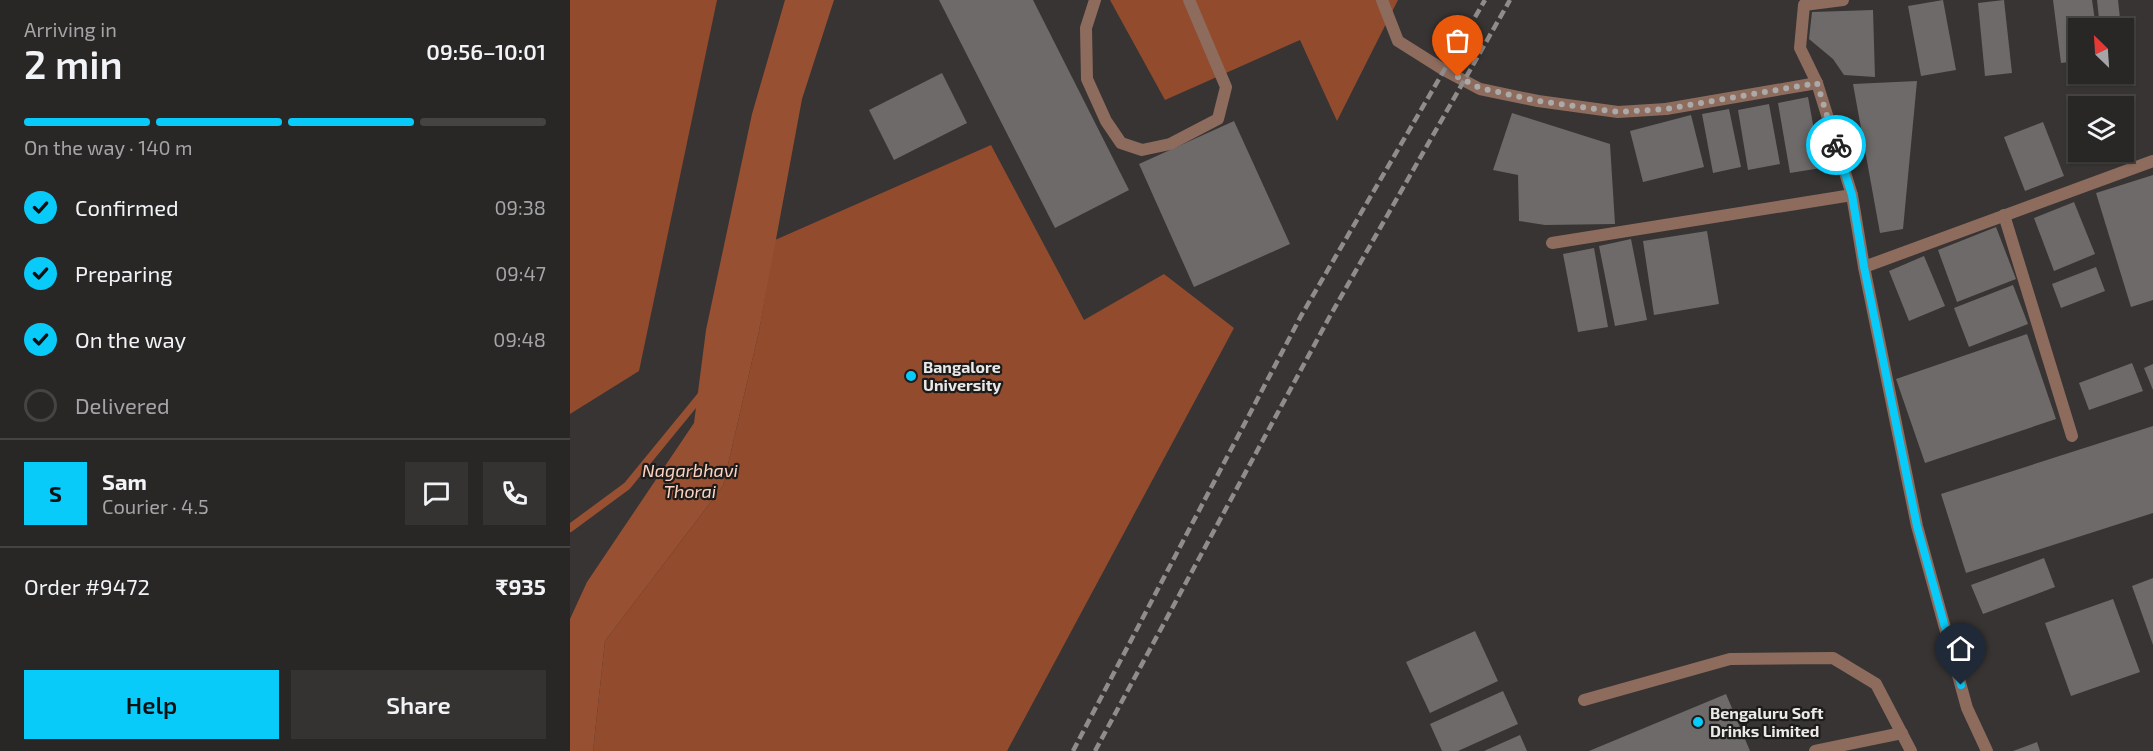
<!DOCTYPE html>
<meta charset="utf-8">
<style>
body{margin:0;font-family:"Exo 2",sans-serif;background:#353332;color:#f1f3f6;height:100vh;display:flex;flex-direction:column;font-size:22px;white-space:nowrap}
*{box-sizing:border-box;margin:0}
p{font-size:20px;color:#a5a5a7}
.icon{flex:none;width:33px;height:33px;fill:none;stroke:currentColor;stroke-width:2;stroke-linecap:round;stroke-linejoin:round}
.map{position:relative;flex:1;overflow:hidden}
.details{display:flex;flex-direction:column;background:#292726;width:570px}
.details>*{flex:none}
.needle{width:39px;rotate:335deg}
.buttons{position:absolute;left:1498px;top:18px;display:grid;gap:12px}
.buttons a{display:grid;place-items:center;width:66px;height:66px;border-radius:0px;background:#292726;box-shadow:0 2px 4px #0004,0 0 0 2px #454443;font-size:30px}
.pin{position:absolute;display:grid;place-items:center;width:51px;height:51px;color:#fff;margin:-62px -26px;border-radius:50% 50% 50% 0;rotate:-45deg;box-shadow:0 0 6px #0007}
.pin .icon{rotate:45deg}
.courier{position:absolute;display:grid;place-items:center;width:60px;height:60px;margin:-30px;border:4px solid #08cbfa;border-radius:50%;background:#fff;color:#222;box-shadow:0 2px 8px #0007}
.overview em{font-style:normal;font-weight:600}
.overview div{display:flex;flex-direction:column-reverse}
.overview{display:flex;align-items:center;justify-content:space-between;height:102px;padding:0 24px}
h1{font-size:39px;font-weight:600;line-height:45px}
.bar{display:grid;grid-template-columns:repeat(4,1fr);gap:9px 6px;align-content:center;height:72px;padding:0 24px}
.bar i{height:8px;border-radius:4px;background:#454443}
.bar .active{background:#08cbfa}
.bar p{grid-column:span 4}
.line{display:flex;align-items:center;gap:15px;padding:0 24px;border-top:2px solid #454443}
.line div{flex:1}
.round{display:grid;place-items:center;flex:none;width:63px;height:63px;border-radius:0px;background:#353332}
ol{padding:0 24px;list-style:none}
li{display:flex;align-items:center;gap:18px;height:66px}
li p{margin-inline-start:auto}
li .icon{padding:6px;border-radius:50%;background:#08cbfa;color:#111;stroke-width:4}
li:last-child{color:#a5a5a7}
li i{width:33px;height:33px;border:3px solid #454443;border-radius:50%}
.button{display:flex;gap:12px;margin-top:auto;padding:12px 24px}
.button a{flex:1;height:69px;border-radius:0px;background:#08cbfa;color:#111;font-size:24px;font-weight:600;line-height:69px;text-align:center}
.button a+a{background:#353332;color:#f1f3f6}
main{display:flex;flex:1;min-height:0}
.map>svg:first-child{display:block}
.forest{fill:#934b2d}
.water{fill:#985032}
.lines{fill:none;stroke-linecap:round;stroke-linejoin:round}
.stream{stroke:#985032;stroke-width:8}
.building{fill:#6d6a69}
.service{stroke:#8d6c5e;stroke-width:12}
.minor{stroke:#8d6c5e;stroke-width:12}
.rail{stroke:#8f8c8b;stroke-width:4.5;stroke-dasharray:9 4.5;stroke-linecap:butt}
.done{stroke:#acaaa9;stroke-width:6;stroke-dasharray:0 10.8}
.route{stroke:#08cbfa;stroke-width:8}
.poi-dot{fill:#08cbfa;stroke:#1d1c1b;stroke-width:2}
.labels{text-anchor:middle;stroke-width:4.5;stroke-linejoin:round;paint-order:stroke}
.poi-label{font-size:16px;font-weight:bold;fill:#ebe9e8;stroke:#1d1c1b;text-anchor:start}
.water-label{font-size:18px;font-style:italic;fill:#fed3c1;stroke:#1d1c1b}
</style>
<main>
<section class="details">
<div class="overview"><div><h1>2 min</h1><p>Arriving in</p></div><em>09:56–10:01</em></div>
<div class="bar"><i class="active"></i><i class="active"></i><i class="active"></i><i></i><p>On the way · 140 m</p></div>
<ol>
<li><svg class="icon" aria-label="check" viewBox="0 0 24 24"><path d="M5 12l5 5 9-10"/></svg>Confirmed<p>09:38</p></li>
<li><svg class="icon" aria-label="check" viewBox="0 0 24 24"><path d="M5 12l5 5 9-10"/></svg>Preparing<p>09:47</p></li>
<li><svg class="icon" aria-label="check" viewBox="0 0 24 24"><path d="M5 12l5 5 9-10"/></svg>On the way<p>09:48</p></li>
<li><i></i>Delivered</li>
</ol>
<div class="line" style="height:108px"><b class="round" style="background:#08cbfa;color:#111">S</b><div><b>Sam</b><p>Courier · 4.5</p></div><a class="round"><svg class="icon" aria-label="chat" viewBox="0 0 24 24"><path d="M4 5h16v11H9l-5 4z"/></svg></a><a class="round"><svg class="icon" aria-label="phone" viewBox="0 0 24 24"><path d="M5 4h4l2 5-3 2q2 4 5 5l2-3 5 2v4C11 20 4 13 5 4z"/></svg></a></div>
<div class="line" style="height:78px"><div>Order #9472</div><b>₹935</b></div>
<div class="button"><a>Help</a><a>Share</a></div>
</section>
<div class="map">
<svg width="1583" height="751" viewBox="0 0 1583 751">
<rect width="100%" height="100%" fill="#373433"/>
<g class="forest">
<polygon points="0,0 147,0 69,371 0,414"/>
<polygon points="540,0 828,0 767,121 730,40 595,100"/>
<polygon points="421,145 514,320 594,274 664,328 437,751 23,751 35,641 153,486 189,331 205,240"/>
</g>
<polygon class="water" points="215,0 264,0 232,99 189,331 153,486 35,641 23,751 0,751 0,619 17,582 124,423 136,330 182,114"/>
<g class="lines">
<polyline class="stream" points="0,528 57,486 134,392"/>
</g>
<g class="building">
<polygon points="369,0 463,0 559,190 485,228"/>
<polygon points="1373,0 1386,70 1351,76 1338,6"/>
<polygon points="1434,0 1442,73 1415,76 1408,3"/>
<polygon points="1483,0 1522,0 1526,28 1509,28 1509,61 1491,63"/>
<polygon points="1527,0 1548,0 1551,28 1530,28"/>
<polygon points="1303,10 1305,77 1274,75 1263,59 1239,39 1242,12"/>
<polygon points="372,73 397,123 324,160 299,110"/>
<polygon points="1347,81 1333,229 1310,233 1283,84"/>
<polygon points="1238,97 1251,168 1220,173 1208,103"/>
<polygon points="1199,104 1210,164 1178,170 1168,110"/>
<polygon points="1159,109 1171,167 1143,173 1132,114"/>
<polygon points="942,113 1040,144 1045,224 975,225 949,221 948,175 923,170"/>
<polygon points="1121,115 1134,167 1073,182 1060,131"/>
<polygon points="664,121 720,244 624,287 569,164"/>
<polygon points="1473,122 1494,176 1455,191 1434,137"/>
<polygon points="1583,175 1583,300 1561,307 1526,193"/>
<polygon points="1504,202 1525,254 1484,271 1464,218"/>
<polygon points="1426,227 1446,279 1387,302 1368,250"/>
<polygon points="1137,231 1149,304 1084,315 1073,241"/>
<polygon points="1061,239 1077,320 1045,326 1029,246"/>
<polygon points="1024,248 1038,327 1008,332 993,254"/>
<polygon points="1354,256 1375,306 1339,321 1319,271"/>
<polygon points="1526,267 1535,291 1491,308 1482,284"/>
<polygon points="1443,285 1458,324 1399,347 1384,308"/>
<polygon points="1457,334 1486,419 1355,463 1326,379"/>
<polygon points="1562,363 1573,391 1519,410 1509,383"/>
<polygon points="1583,364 1583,390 1574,368"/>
<polygon points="1583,426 1583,513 1396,573 1371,494"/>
<polygon points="1474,558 1485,587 1413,614 1401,585"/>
<polygon points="1583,578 1583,645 1562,586"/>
<polygon points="1543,599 1570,672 1501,696 1475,623"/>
<polygon points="905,631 928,681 860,713 836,662"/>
<polygon points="933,691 948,724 888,751 872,751 860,724"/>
<polygon points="1156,694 1180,751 1019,751"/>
<polygon points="950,735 957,751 914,751"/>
<polygon points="1467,742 1470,751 1443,751"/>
</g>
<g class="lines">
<g class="service">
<polyline points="525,0 516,28 517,79 536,121 551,143 572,150 600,144 648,119 656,87 619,0"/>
<polyline points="812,0 828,41 874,70 910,89 968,101 1048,112 1096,109"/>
<polyline points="1014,700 1160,659 1263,658 1306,684 1341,751"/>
<polyline points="1245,751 1332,733"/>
</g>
<g class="minor">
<polyline points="1247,83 1230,48 1234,5 1273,0"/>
<polyline points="1096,109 1247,83 1282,195 1294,267 1347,526 1397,708 1417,751"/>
<polyline points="1434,215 1502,436"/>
<polyline points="982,243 1282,195"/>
<polyline points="1294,267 1583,161"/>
</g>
<g class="rail">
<polyline points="503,751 731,316 915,0"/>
<polyline points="525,751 760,316 940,0"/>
</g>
</g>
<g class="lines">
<polyline class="done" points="888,77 910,88 968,101 1048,112 1096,109 1247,83 1266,145"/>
<polyline class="route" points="1266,145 1282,195 1294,267 1347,526 1391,685"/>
</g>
<g class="poi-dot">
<circle cx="341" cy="376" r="6"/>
<circle cx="1128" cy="722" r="6"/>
</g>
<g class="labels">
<g class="poi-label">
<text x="353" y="373">Bangalore<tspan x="353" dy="18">University</tspan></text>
<text x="1140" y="719">Bengaluru Soft<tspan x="1140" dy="18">Drinks Limited</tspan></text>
</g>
<g class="water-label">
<text x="120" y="477">Nagarbhavi<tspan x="120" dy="21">Thorai</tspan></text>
</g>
</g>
</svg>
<div class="buttons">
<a><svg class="needle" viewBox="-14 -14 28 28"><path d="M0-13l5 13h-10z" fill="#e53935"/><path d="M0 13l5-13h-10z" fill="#a5a5a7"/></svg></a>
<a><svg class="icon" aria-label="layers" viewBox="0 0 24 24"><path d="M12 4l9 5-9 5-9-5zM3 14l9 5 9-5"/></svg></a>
</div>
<div class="pin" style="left:888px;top:77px;background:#ea580c"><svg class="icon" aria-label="bag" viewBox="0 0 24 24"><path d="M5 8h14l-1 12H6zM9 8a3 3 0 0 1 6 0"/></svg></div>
<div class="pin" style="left:1391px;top:685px;background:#1f2937"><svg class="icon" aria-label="home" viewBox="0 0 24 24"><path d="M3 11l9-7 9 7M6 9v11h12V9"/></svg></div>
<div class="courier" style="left:1266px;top:145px"><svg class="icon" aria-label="bike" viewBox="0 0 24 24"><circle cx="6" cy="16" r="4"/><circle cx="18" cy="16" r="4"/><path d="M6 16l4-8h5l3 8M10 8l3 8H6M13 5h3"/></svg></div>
</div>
</main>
